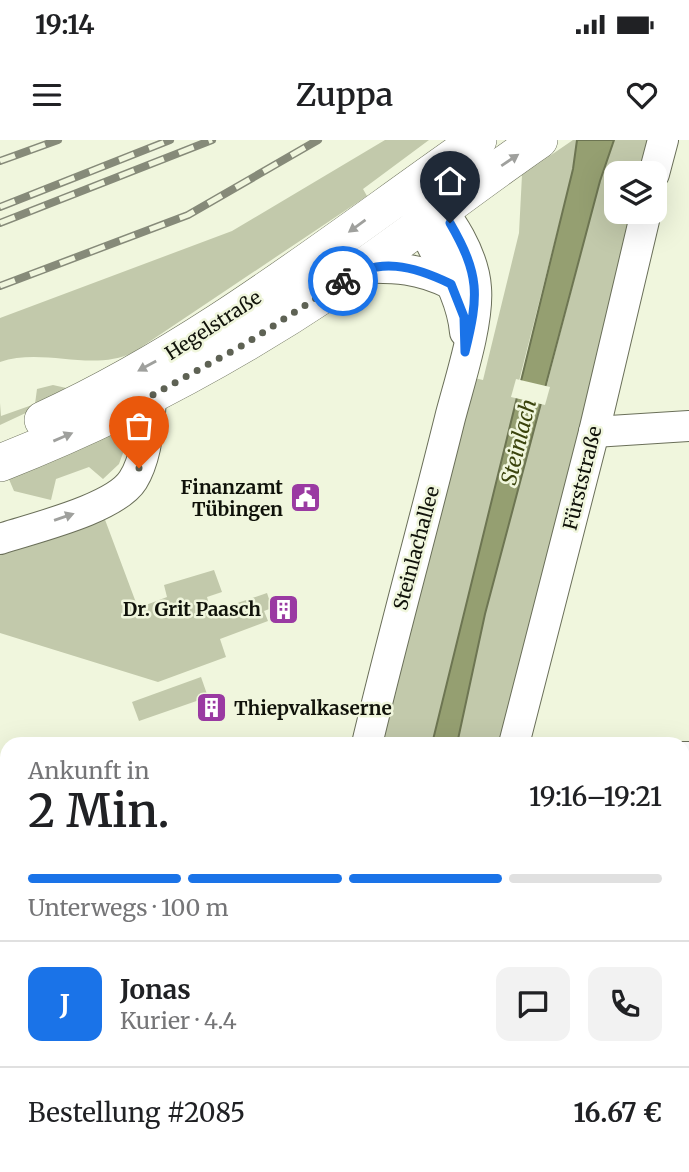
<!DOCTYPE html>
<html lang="de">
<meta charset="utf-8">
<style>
body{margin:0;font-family:Merriweather,serif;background:#f2f2f2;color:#202124;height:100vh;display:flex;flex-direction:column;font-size:26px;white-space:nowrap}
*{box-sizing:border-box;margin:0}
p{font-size:23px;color:#757577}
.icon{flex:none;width:38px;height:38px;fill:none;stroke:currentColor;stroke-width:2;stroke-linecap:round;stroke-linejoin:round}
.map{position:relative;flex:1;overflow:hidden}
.side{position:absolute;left:0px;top:597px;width:690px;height:436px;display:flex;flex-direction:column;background:#fff;border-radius:21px 21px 0 0;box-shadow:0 7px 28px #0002}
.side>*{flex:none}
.controls{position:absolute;left:604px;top:21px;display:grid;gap:14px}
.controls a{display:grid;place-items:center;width:63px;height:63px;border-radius:14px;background:#fff;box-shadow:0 7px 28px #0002;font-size:35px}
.pin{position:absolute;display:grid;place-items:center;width:60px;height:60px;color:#fff;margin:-72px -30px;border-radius:50% 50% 50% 0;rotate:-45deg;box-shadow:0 0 7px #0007}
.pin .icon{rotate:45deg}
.courier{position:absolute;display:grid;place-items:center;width:70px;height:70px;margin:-35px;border:5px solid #1a73e8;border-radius:50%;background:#fff;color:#222;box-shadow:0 2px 9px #0007}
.overview em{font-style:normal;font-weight:600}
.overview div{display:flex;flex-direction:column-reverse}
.overview{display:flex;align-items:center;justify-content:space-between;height:119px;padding:0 28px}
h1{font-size:46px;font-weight:600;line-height:52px}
.bar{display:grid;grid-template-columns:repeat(4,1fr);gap:10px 7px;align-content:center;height:84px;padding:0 28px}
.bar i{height:9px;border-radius:5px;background:#e0e0e0}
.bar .on{background:#1a73e8}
.bar p{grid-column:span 4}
.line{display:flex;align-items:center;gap:18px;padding:0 28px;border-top:2px solid #e0e0e0}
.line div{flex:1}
.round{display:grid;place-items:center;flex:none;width:74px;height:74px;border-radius:14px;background:#f2f2f2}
.status{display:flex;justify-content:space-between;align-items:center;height:49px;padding:0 35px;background:#fff;direction:ltr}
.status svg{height:19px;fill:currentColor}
header{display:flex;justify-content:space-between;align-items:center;height:91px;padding:0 28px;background:#fff;font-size:32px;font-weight:600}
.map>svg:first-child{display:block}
.green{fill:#c2c9ab}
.water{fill:#959f71;stroke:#6d7552;stroke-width:2}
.pier{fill:#f0f6dd}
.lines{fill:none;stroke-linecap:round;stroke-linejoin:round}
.minor-casing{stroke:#6a6f59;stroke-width:32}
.major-casing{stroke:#6a6f59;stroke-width:38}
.minor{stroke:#fff;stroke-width:30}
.major{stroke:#fff;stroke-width:37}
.rail-casing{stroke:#868a79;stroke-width:8}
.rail{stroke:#f0f6dd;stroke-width:5;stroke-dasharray:16;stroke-linecap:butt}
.oneway{fill:#9fa09d}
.done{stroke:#5e6254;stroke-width:7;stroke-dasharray:0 12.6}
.route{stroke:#1a73e8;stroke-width:9}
.labels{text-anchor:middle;stroke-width:5;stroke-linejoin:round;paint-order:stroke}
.street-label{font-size:19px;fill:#10120a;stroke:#f0f6dd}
.poi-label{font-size:19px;font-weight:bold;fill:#10120a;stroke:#f0f6dd;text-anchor:end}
.water-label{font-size:21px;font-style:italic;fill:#3a430c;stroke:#f0f6dd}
</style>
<div class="status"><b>19:14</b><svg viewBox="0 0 49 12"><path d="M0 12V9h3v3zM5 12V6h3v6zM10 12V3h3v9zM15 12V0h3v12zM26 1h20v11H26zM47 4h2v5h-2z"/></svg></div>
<header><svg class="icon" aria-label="menu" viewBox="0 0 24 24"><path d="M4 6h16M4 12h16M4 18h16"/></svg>Zuppa<svg class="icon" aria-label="heart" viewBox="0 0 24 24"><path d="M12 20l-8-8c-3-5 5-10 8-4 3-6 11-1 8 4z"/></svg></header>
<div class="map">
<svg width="689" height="1032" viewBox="0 0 689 1032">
<rect width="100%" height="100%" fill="#f0f6dd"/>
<g class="green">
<path d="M385,0H429L363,49L367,56L134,212C92,233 44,207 0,222V178L232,91Z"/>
<polygon points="573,0 577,0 573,29 517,249 544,256 600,41 614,0 663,0 654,33 616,33 616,72 646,72 514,604 367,604 461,235 483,240 519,93 522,35"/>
<polygon points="53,245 75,250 0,285 0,263 1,276 35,264 37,249"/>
<polygon points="134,283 119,324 103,339 89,327 56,339 51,360 14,351 8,337"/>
<polygon points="104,377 138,468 167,457 164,445 214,430 222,452 207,457 211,472 267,453 272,468 264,471 268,481 220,499 226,517 158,542 0,493 0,415"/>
<polygon points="201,537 208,557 139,581 132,562"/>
<polygon points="7,853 7,999 0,1002 0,856"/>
<polygon points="266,1026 415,1026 413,1032 265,1032"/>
</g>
<polygon class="water" points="577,0 614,0 600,41 485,474 457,604 432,604 573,29"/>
<polygon class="pier" points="516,239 550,247 545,265 511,257"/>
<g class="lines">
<defs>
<g id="minor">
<polyline points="654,34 663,0"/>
<path d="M415,67C429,109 461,147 465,192"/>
<path d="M361,128C395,127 419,128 451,144"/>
<polyline points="594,292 689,286"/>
<path d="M0,399C33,388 115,369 133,340C147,318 150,282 151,256"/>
<path d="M367,604C393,495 423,387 450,278C459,243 479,183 476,148C474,117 451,75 426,56"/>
<polyline points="514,604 594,292 646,72"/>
<polyline points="682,617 689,617"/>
<polyline points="0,772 7,770"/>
<polyline points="480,1026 507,1032"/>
<polyline points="96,1032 114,1026"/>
<polyline points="265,1032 266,1026"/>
<polyline points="413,1032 415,1026"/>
</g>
<g id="major">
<path d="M43,280C201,208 336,99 478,0"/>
<path d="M0,323C117,277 228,218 333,148C403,101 469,48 539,0"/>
</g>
</defs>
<use href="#minor" class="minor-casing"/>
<use href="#major" class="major-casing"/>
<use href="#minor" class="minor"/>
<use href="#major" class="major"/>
<defs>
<g id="rail">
<polyline points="0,21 58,0"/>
<polyline points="0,67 170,0"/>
<polyline points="0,83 212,0"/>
<polyline points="0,146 188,75 318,0"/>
</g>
</defs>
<use href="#rail" class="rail-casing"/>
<use href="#rail" class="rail"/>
</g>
<defs><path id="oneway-solid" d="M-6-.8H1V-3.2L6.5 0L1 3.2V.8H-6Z" transform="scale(1.75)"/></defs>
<g class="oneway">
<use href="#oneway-solid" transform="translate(510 20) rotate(-34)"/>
<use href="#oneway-solid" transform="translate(357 86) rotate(144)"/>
<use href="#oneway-solid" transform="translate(147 226) rotate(151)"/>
<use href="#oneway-solid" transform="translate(63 297) rotate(-23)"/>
<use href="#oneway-solid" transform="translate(64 377) rotate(-19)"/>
</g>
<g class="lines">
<polyline class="done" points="139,328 150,280 151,256 245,204 343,141"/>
<path class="route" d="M343,141C378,116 414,126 451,144L464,177L465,212C479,155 480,135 450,83"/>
</g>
<defs>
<symbol id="civic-square" viewBox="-11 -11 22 22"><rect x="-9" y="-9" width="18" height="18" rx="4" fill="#9a3aa2" stroke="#f0f6dd"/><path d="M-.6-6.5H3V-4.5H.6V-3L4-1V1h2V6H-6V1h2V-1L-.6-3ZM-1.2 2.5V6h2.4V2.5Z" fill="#fff"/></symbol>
<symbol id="building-square" viewBox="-11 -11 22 22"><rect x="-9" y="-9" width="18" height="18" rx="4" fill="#9a3aa2" stroke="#f0f6dd"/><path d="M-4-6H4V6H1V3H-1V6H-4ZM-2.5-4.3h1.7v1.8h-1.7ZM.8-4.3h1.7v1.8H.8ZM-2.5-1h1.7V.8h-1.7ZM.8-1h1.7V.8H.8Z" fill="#fff"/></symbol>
</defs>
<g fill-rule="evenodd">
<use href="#civic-square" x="288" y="340" width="35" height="35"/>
<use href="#building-square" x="266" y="452" width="35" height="35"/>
<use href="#building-square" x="194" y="550" width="35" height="35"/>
</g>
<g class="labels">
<g class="street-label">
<text transform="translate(213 185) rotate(-33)" y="7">Hegelstraße</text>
<text transform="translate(582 338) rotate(-76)" y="7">Fürststraße</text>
<text transform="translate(416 408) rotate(-75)" y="7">Steinlachallee</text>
</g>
<g class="poi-label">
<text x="283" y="354">Finanzamt<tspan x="283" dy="22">Tübingen</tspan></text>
<text x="261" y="476">Dr. Grit Paasch</text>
<text x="234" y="575" text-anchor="start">Thiepvalkaserne</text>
</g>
<g class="water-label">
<text transform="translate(519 302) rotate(-76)" y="7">Steinlach</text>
</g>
</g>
</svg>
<div class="controls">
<a><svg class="icon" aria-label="layers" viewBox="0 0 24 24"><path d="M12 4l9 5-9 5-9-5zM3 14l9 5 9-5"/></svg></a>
</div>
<div class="pin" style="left:139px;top:328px;background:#ea580c"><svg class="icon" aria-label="bag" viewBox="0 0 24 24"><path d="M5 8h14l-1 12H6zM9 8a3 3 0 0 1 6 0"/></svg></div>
<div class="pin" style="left:450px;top:83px;background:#1f2937"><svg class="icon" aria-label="home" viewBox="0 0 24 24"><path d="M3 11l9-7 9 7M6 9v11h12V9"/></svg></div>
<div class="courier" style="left:343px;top:141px"><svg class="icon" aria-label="bike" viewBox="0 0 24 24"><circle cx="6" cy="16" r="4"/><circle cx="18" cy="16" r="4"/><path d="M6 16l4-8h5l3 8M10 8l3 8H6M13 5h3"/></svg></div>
<section class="side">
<div class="overview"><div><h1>2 Min.</h1><p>Ankunft in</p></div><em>19:16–19:21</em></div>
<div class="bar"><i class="on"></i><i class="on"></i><i class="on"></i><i></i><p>Unterwegs · 100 m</p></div>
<div class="line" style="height:126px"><b class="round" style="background:#1a73e8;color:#fff">J</b><div><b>Jonas</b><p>Kurier · 4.4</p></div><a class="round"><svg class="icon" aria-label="chat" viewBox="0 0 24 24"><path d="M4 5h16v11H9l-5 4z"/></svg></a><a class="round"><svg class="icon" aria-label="phone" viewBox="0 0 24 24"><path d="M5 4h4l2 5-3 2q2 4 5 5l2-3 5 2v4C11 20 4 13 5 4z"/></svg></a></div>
<div class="line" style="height:91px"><div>Bestellung #2085</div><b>16.67 €</b></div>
</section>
</div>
